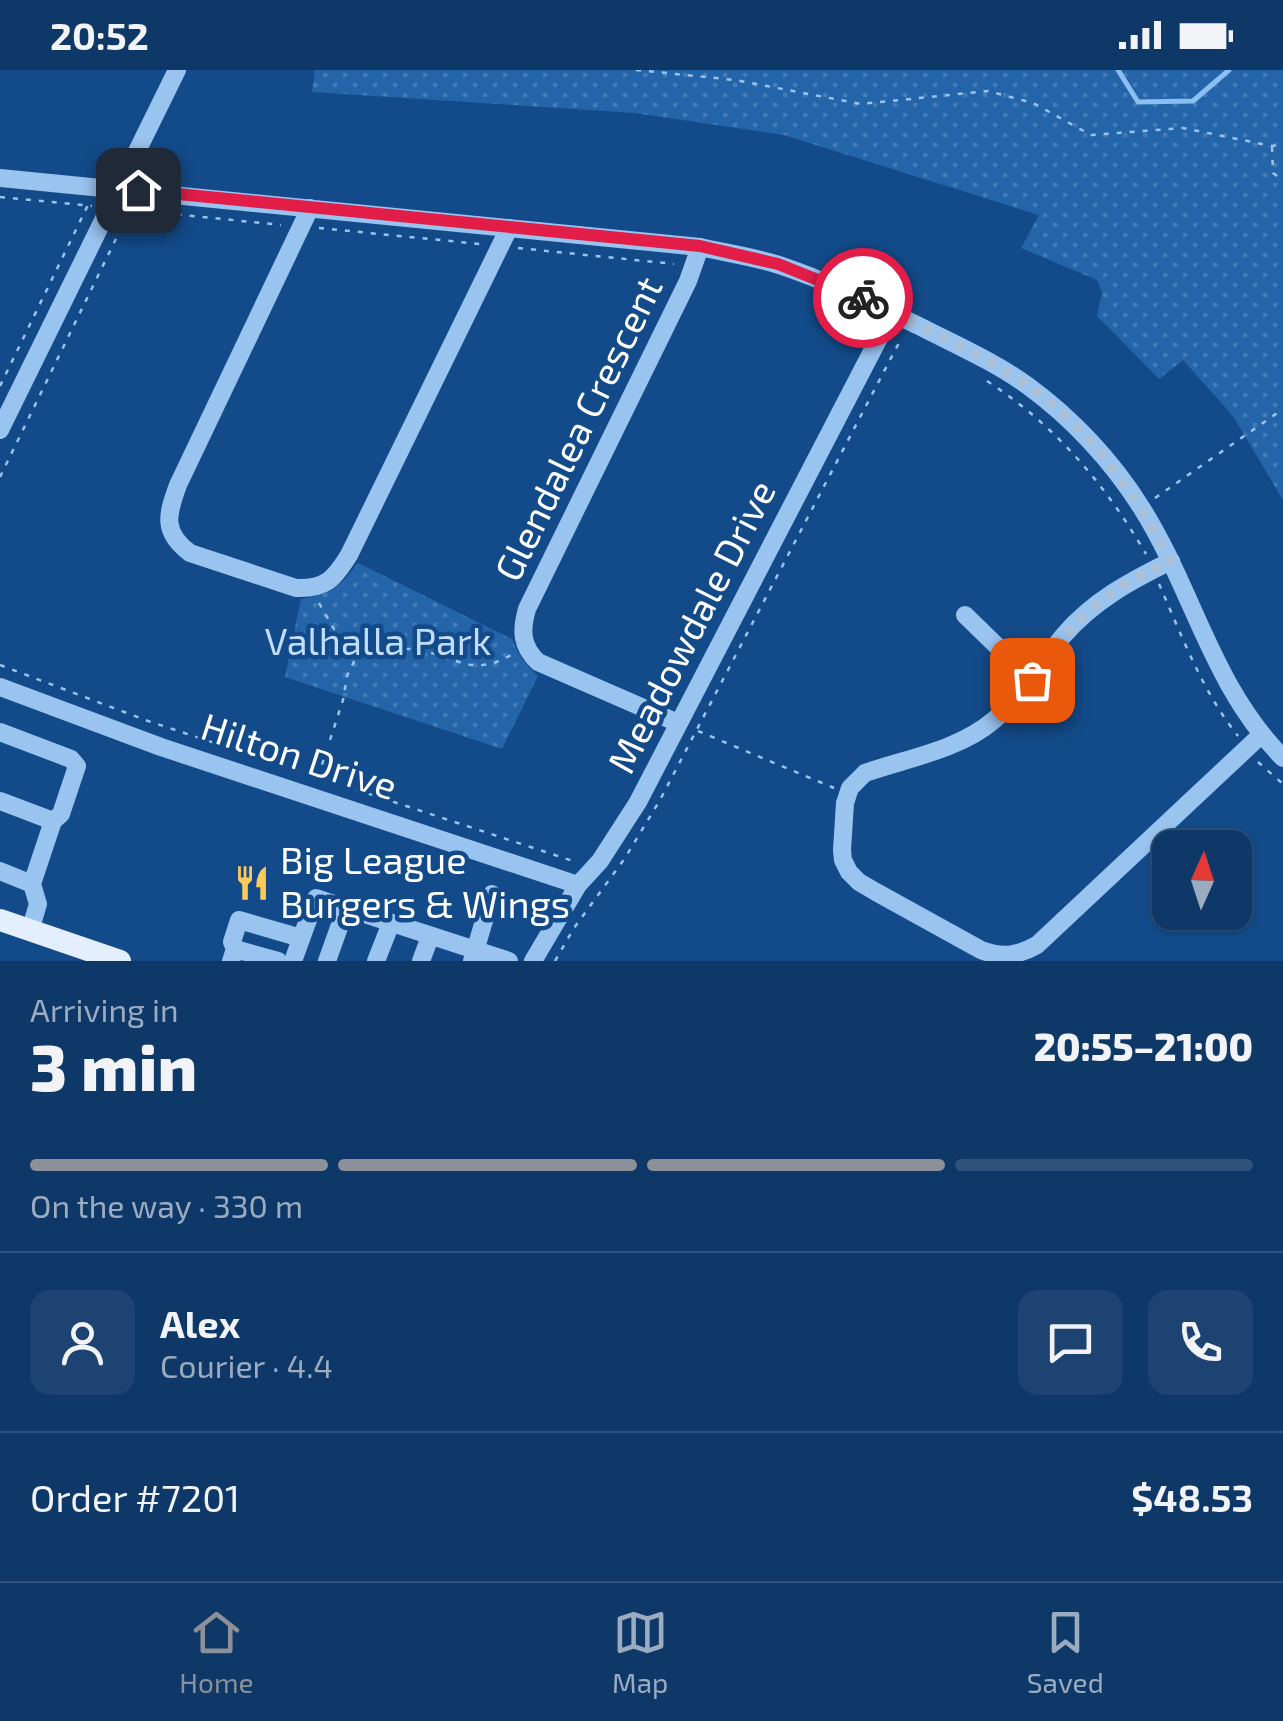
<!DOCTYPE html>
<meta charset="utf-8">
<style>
body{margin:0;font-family:"Exo 2",sans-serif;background:#1c4371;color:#f1f3f6;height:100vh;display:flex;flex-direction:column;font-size:38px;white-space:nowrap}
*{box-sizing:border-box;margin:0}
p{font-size:32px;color:#9bacc0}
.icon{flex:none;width:55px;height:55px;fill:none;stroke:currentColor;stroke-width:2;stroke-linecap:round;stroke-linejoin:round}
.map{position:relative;height:891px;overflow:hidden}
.sheet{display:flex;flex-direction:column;background:#0e3868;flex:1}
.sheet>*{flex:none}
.needle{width:65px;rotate:3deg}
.fabs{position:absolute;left:1152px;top:760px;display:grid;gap:20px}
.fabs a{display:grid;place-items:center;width:100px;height:100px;border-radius:20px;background:#0e3868;box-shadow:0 2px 8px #0004,0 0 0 2px #2e527c;font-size:50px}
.pin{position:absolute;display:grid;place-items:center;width:85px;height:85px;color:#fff;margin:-42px;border-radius:20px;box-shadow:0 5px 15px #0006}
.courier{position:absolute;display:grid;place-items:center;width:100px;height:100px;margin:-50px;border:8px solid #e11d48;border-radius:50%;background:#fff;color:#222;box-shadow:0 2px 12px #0007}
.headline em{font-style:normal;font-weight:800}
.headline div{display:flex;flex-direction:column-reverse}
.headline{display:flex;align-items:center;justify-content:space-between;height:170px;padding:0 30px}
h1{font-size:65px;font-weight:800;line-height:75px}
.bar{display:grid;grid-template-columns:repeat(4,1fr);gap:15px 10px;align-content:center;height:120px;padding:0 30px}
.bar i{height:12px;border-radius:8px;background:#2e527c}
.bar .selected{background:#8c9099}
.bar p{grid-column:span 4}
.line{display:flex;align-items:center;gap:25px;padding:0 30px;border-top:2px solid #2e527c}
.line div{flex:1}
.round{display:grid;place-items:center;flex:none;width:105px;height:105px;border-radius:20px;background:#1c4371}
.status{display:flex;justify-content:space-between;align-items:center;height:70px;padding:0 50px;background:#0e3868;direction:ltr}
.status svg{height:28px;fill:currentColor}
.dock{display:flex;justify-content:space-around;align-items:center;height:140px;border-top:2px solid #2e527c;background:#0e3868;font-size:28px;color:#9bacc0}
.dock a{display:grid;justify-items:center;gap:5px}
.dock .selected{color:#8c9099}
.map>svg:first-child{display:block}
.park{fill:url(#park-dots)}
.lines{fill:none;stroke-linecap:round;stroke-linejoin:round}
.stream{stroke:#8bbff4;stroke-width:5}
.path{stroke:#9ac4f0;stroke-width:2.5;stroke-dasharray:5 8;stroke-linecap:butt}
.minor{stroke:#9ac4f0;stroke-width:18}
.major{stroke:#e3efff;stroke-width:22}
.done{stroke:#acc0d6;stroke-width:10;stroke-dasharray:0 18}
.route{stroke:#e11d48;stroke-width:12}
.labels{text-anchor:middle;stroke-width:9;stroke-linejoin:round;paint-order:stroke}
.street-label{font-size:38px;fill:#fff;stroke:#134b8a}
.park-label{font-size:38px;fill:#c0ddfc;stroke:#134b8a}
.poi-label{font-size:38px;fill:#fff;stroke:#134b8a;text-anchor:start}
</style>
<div class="status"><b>20:52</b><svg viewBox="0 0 49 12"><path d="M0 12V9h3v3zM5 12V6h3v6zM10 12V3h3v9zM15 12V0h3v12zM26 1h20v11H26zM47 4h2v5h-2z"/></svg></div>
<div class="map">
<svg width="1283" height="891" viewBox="0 0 1283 891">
<defs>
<pattern id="park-dots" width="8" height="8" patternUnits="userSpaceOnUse" patternTransform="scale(2.5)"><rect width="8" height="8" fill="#2465aa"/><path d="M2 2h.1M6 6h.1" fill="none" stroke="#457cb7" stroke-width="1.8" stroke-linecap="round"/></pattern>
</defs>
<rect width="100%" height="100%" fill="#134b8a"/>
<g class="park">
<polygon points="315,0 1283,0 1283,430 1233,346 1183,290 1159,309 1097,246 1102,222 1097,210 1021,178 1039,145 784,65 635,43 312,22"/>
<path d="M358,493L512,569C518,585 526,595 538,606L502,679L285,607L301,529C331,524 340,517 358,493Z"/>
</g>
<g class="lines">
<polyline class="stream" points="1118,0 1138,32 1193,31 1229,0"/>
<g class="path">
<polyline points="636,0 735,10 861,34 988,21 1033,33 1091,65 1183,58 1272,76 1283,74"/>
<polyline points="1272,77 1273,103 1283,110"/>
<polyline points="0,127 92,136"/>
<polyline points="125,139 281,155"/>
<polyline points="319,158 480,174"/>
<polyline points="518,178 674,194"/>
<path d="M987,311C1055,355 1105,414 1146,484"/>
<polyline points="0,316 88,135"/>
<polyline points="0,407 130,140"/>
<polyline points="1155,428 1283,339"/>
<path d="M1159,514C1182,566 1202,621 1238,666"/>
<polyline points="319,533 334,559 360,576"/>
<polyline points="0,595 148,651 573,791"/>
<polyline points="698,661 834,718"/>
<polyline points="1258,692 1283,714"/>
<path d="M318,707L343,630L347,606L361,577C380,580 399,577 418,580C456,586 471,608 511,585"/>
<polyline points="555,891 574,858 625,788 660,730 902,267"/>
</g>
<g class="minor">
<path d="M0,108L700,177C727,183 756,187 782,196C830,212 875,235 921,257C956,275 995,292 1028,316C1072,348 1112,391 1141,437C1194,521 1211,615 1283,688"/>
<path d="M310,138L178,415C167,445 162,462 190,483L296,518C326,519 334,509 349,485L509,158"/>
<polyline points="0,360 177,0"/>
<path d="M1171,491C1130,511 1093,531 1063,566C1040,594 1022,627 994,650C959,680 908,688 865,703L850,718L845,733L842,780L843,790L849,802L859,812L876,822L981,880C1002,888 1017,886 1037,875L1261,665"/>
<polyline points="965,545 1032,610"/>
<polyline points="0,617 161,677 578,815"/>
<path d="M678,653L538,592C521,576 521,560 527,539L688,211L700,177"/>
<polyline points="0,662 71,689 77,696 61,744 53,751 0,731"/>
<polyline points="0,801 32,814"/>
<polyline points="30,861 38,834 32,814 53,751"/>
<polyline points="235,879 232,872 239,850 301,868"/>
<polyline points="231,891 235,879 278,891"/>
<polyline points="293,891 316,828 346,838"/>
<polyline points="327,891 346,838 509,891"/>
<polyline points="376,891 391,853"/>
<polyline points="421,891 430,867"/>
<polyline points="472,891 492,824"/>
<polyline points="533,891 578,815 600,791 638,732 892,243"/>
</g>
<polyline class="major" points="0,850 120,891"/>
</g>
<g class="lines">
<path class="done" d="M863,228C917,256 976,279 1026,314C1092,360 1134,422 1171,492C1157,498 1141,504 1127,513C1086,537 1059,572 1032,610"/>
<polyline class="route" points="138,120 700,176 778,194 863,228"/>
</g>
<defs>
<symbol id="restaurant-bare" viewBox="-9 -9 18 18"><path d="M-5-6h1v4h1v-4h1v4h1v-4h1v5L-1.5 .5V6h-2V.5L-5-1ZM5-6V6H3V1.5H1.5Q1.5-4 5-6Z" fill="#ffca59" stroke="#134b8a" stroke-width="2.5" paint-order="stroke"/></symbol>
</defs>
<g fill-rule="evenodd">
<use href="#restaurant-bare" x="227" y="788" width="50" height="50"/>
</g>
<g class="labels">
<g class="street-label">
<text transform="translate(579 359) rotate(-64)" y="13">Glendalea Crescent</text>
<text transform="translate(692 557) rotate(-63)" y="13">Meadowdale Drive</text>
<text transform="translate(299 687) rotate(18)" y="13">Hilton Drive</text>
</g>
<g class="park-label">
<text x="378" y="585">Valhalla Park</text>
</g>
<g class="poi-label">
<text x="280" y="804">Big League<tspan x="280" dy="44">Burgers &amp; Wings</tspan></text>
</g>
</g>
</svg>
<div class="fabs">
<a><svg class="needle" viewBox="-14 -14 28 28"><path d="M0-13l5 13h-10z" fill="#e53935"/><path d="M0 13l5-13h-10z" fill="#9bacc0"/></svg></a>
</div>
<div class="pin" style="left:1032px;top:610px;background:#ea580c"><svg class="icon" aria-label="bag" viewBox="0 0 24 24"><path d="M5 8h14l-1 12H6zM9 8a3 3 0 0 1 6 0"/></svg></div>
<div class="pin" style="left:138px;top:120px;background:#1f2937"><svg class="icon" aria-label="home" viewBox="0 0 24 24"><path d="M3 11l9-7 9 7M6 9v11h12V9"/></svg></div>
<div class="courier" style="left:863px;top:228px"><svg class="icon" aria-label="bike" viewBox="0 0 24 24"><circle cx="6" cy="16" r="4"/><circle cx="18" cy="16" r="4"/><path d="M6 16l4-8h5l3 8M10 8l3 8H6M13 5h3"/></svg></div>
</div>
<section class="sheet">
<div class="headline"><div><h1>3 min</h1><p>Arriving in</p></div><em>20:55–21:00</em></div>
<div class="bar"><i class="selected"></i><i class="selected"></i><i class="selected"></i><i></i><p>On the way · 330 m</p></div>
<div class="line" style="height:180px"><a class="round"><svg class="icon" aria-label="person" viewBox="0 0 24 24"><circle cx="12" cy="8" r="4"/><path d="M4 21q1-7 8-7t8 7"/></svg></a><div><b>Alex</b><p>Courier · 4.4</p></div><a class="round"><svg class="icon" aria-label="chat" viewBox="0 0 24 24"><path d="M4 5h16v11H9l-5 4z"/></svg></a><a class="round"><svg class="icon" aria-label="phone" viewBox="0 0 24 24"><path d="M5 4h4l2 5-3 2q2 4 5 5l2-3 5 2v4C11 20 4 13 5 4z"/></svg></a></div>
<div class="line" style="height:130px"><div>Order #7201</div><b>$48.53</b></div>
</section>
<nav class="dock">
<a class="selected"><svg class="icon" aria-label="home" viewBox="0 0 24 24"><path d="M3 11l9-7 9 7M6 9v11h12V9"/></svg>Home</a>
<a><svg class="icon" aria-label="map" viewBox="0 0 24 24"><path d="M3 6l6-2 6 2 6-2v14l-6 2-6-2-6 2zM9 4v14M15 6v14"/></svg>Map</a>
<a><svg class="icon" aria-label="saved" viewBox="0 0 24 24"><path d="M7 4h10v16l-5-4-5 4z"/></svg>Saved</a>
</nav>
